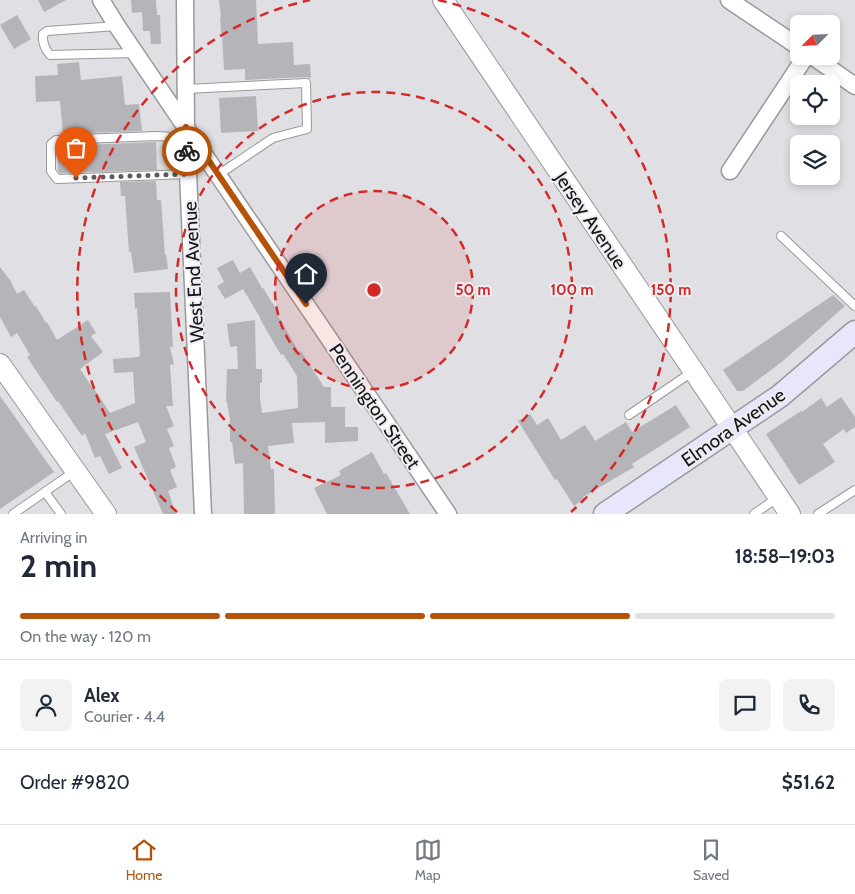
<!DOCTYPE html>
<meta charset="utf-8">
<style>
body{margin:0;font-family:Cabin,sans-serif;background:#f2f2f3;color:#1f2937;height:100vh;display:flex;flex-direction:column;font-size:19px;white-space:nowrap}
*{box-sizing:border-box;margin:0}
p{font-size:16px;color:#747a83}
.icon{flex:none;width:28px;height:28px;fill:none;stroke:currentColor;stroke-width:2;stroke-linecap:round;stroke-linejoin:round}
.map{position:relative;height:514px;overflow:hidden}
.drawer{display:flex;flex-direction:column;background:#fff;flex:1}
.drawer>*{flex:none}
.needle{width:32px;rotate:246deg}
.tools{position:absolute;left:790px;top:15px;display:grid;gap:10px}
.tools a{display:grid;place-items:center;width:50px;height:50px;border-radius:8px;background:#fff;box-shadow:0 2px 8px #0003;font-size:25px}
.pin{position:absolute;display:grid;place-items:center;width:42px;height:42px;color:#fff;margin:-51px -21px;border-radius:50% 50% 50% 0;rotate:-45deg;box-shadow:0 0 5px #0007}
.pin .icon{rotate:45deg}
.courier{position:absolute;display:grid;place-items:center;width:50px;height:50px;margin:-25px;border:4px solid #b45309;border-radius:50%;background:#fff;color:#222;box-shadow:0 1px 6px #0007}
.summary em{font-style:normal;font-weight:800}
.summary div{display:flex;flex-direction:column-reverse}
.summary{display:flex;align-items:center;justify-content:space-between;height:85px;padding:0 20px}
h1{font-size:32px;font-weight:800;line-height:38px}
.bar{display:grid;grid-template-columns:repeat(4,1fr);gap:8px 5px;align-content:center;height:60px;padding:0 20px}
.bar i{height:6px;border-radius:4px;background:#e0e1e3}
.bar .current{background:#b45309}
.bar p{grid-column:span 4}
.line{display:flex;align-items:center;gap:12px;padding:0 20px;border-top:1px solid #e0e1e3}
.line div{flex:1}
.round{display:grid;place-items:center;flex:none;width:52px;height:52px;border-radius:8px;background:#f2f2f3}
.tab-bar{display:flex;justify-content:space-around;align-items:center;height:70px;border-top:1px solid #e0e1e3;background:#fff;font-size:14px;color:#747a83}
.tab-bar a{display:grid;justify-items:center;gap:2px}
.tab-bar .current{color:#b45309}
.map>svg:first-child{display:block}
.building{fill:#b5b5b9}
.lines{fill:none;stroke-linecap:round;stroke-linejoin:round}
.service-casing{stroke:#99999d;stroke-width:10}
.minor-casing{stroke:#99999d;stroke-width:19}
.tertiary-casing{stroke:#99999d;stroke-width:22}
.secondary-casing{stroke:#99999d;stroke-width:25}
.service{stroke:#fff;stroke-width:8}
.minor{stroke:#fff;stroke-width:16}
.tertiary{stroke:#fff;stroke-width:20}
.secondary{stroke:#e8e6fa;stroke-width:22}
.done{stroke:#5c5b5e;stroke-width:5;stroke-dasharray:0 9}
.route{stroke:#b45309;stroke-width:6}
.ring{fill:none;stroke:#d62828;stroke-width:2.5;stroke-dasharray:9 6}
.labels{text-anchor:middle;stroke-width:4;stroke-linejoin:round;paint-order:stroke}
.street-label{font-size:19px;fill:#151416;stroke:#ededf2}
.centre{fill:#d62828;stroke:#ededf2;stroke-width:2.5}
.ring-label{font-size:15px;text-anchor:middle;font-weight:bold;fill:#d62828;stroke:#ededf2;stroke-width:4;stroke-linejoin:round;paint-order:stroke}
</style>
<div class="map">
<svg width="855" height="514" viewBox="0 0 855 514">
<rect width="100%" height="100%" fill="#e0e0e4"/>
<g class="building">
<polygon points="38,0 66,0 44,12"/>
<polygon points="131,0 156,0 157,15 160,15 161,44 151,44 150,31 143,31 142,12 132,13"/>
<polygon points="219,0 256,0 258,44 293,42 294,65 310,64 311,78 306,77 245,80 245,69 224,70 222,33 221,33 220,17 221,17"/>
<polygon points="17,15 31,39 14,49 0,25"/>
<polygon points="79,62 81,80 122,76 125,105 139,104 142,131 63,134 60,101 36,102 35,76 58,75 57,64"/>
<polygon points="256,96 258,131 221,133 219,98"/>
<polygon points="156,142 157,170 60,173 58,171 57,147 58,146"/>
<polygon points="156,181 157,200 161,200 165,255 166,254 168,269 134,273 131,252 129,252 125,196 121,196 120,182"/>
<polygon points="233,260 240,273 250,267 262,288 263,288 278,312 276,313 299,352 301,351 324,387 331,387 331,407 345,407 345,427 358,427 358,441 325,443 325,422 292,423 294,443 268,446 271,469 274,469 275,514 244,514 243,463 235,464 232,442 230,442 230,420 227,402 226,402 227,369 238,369 237,346 230,347 227,324 255,320 256,369 262,369 262,383 260,383 260,399 262,413 298,408 297,376 283,354 281,355 260,319 261,319 243,289 225,299 217,286 224,282 217,268"/>
<polygon points="0,267 10,280 17,294 24,290 35,307 36,306 46,323 47,322 57,340 88,320 96,333 91,336 103,352 80,369 92,387 93,387 110,413 135,403 133,372 114,373 113,359 139,357 139,356 140,356 137,308 135,309 134,293 170,292 173,347 170,347 174,364 170,365 173,406 166,406 174,426 167,429 174,446 169,448 176,467 170,470 177,487 168,491 176,514 163,514 134,447 146,442 138,422 105,434 122,468 109,474 100,456 95,458 85,433 82,436 58,401 57,402 27,357 30,355 17,333 11,337 0,317"/>
<polygon points="833,295 845,306 784,360 743,391 737,391 723,370"/>
<polygon points="0,396 54,472 0,509"/>
<polygon points="841,397 855,417 855,427 846,433 844,429 823,444 835,462 799,485 766,434 801,411 802,412 821,398 827,407"/>
<polygon points="676,405 690,427 632,464 634,467 583,497 584,499 574,506 557,479 555,480 518,421 530,414 537,425 548,418 561,440 585,425 595,441 626,422 632,432"/>
<polygon points="372,452 384,474 386,473 410,514 327,514 314,488 341,475 339,471"/>
</g>
<g class="lines">
<defs>
<g id="service">
<path d="M117,26L47,31L43,34C42,42 44,48 50,55L135,53"/>
<polyline points="186,89 306,83 307,129 273,138 218,175"/>
<polyline points="187,138 157,136 56,140 51,144 51,171 57,179 189,174"/>
<polyline points="781,236 855,306"/>
<polyline points="629,415 692,372"/>
<polyline points="45,492 61,514"/>
<polyline points="13,514 75,471"/>
<polyline points="754,514 777,498"/>
<polyline points="818,514 855,490"/>
</g>
<g id="minor">
<polyline points="101,0 117,26 448,514"/>
<polyline points="185,0 186,127 203,514"/>
<polyline points="729,0 799,47"/>
<polyline points="812,56 855,86"/>
<polyline points="730,171 806,56"/>
</g>
<g id="tertiary">
<polyline points="443,0 790,514"/>
<polyline points="0,364 106,514"/>
</g>
<polyline id="secondary" points="605,514 780,396 855,332"/>
</defs>
<use href="#service" class="service-casing"/>
<use href="#minor" class="minor-casing"/>
<use href="#tertiary" class="tertiary-casing"/>
<use href="#secondary" class="secondary-casing"/>
<use href="#service" class="service"/>
<use href="#minor" class="minor"/>
<use href="#tertiary" class="tertiary"/>
<use href="#secondary" class="secondary"/>
</g>
<g class="lines">
<polyline class="done" points="76,178 188,174 187,151"/>
<polyline class="route" points="187,151 186,127 306,304"/>
</g>
<circle cx="374" cy="290" r="99" fill="#d62828" fill-opacity=".12"/>
<g class="ring">
<circle cx="374" cy="290" r="99"/>
<circle cx="374" cy="290" r="198"/>
<path d="M177 512A297 297 0 0 1 310 0M438 0A297 297 0 0 1 571 512"/>
</g>
<g class="labels">
<g class="street-label">
<text transform="translate(591 220) rotate(56)" y="7">Jersey Avenue</text>
<text transform="translate(193 272) rotate(-93)" y="7">West End Avenue</text>
<text transform="translate(375 406) rotate(56)" y="7">Pennington Street</text>
<text transform="translate(733 427) rotate(-35)" y="7">Elmora Avenue</text>
</g>
</g>
<circle cx="374" cy="290" r="8" class="centre"/>
<g class="ring-label">
<text x="473" y="295">50 m</text>
<text x="572" y="295">100 m</text>
<text x="671" y="295">150 m</text>
</g>
</svg>
<div class="tools">
<a><svg class="needle" viewBox="-14 -14 28 28"><path d="M0-13l5 13h-10z" fill="#e53935"/><path d="M0 13l5-13h-10z" fill="#747a83"/></svg></a>
<a><svg class="icon" aria-label="locate" viewBox="0 0 24 24"><circle cx="12" cy="12" r="6"/><path d="M12 2v4M12 18v4M2 12h4M18 12h4"/></svg></a>
<a><svg class="icon" aria-label="layers" viewBox="0 0 24 24"><path d="M12 4l9 5-9 5-9-5zM3 14l9 5 9-5"/></svg></a>
</div>
<div class="pin" style="left:76px;top:178px;background:#ea580c"><svg class="icon" aria-label="bag" viewBox="0 0 24 24"><path d="M5 8h14l-1 12H6zM9 8a3 3 0 0 1 6 0"/></svg></div>
<div class="pin" style="left:306px;top:304px;background:#1f2937"><svg class="icon" aria-label="home" viewBox="0 0 24 24"><path d="M3 11l9-7 9 7M6 9v11h12V9"/></svg></div>
<div class="courier" style="left:187px;top:151px"><svg class="icon" aria-label="bike" viewBox="0 0 24 24"><circle cx="6" cy="16" r="4"/><circle cx="18" cy="16" r="4"/><path d="M6 16l4-8h5l3 8M10 8l3 8H6M13 5h3"/></svg></div>
</div>
<section class="drawer">
<div class="summary"><div><h1>2 min</h1><p>Arriving in</p></div><em>18:58–19:03</em></div>
<div class="bar"><i class="current"></i><i class="current"></i><i class="current"></i><i></i><p>On the way · 120 m</p></div>
<div class="line" style="height:90px"><a class="round"><svg class="icon" aria-label="person" viewBox="0 0 24 24"><circle cx="12" cy="8" r="4"/><path d="M4 21q1-7 8-7t8 7"/></svg></a><div><b>Alex</b><p>Courier · 4.4</p></div><a class="round"><svg class="icon" aria-label="chat" viewBox="0 0 24 24"><path d="M4 5h16v11H9l-5 4z"/></svg></a><a class="round"><svg class="icon" aria-label="phone" viewBox="0 0 24 24"><path d="M5 4h4l2 5-3 2q2 4 5 5l2-3 5 2v4C11 20 4 13 5 4z"/></svg></a></div>
<div class="line" style="height:65px"><div>Order #9820</div><b>$51.62</b></div>
</section>
<nav class="tab-bar">
<a class="current"><svg class="icon" aria-label="home" viewBox="0 0 24 24"><path d="M3 11l9-7 9 7M6 9v11h12V9"/></svg>Home</a>
<a><svg class="icon" aria-label="map" viewBox="0 0 24 24"><path d="M3 6l6-2 6 2 6-2v14l-6 2-6-2-6 2zM9 4v14M15 6v14"/></svg>Map</a>
<a><svg class="icon" aria-label="saved" viewBox="0 0 24 24"><path d="M7 4h10v16l-5-4-5 4z"/></svg>Saved</a>
</nav>
